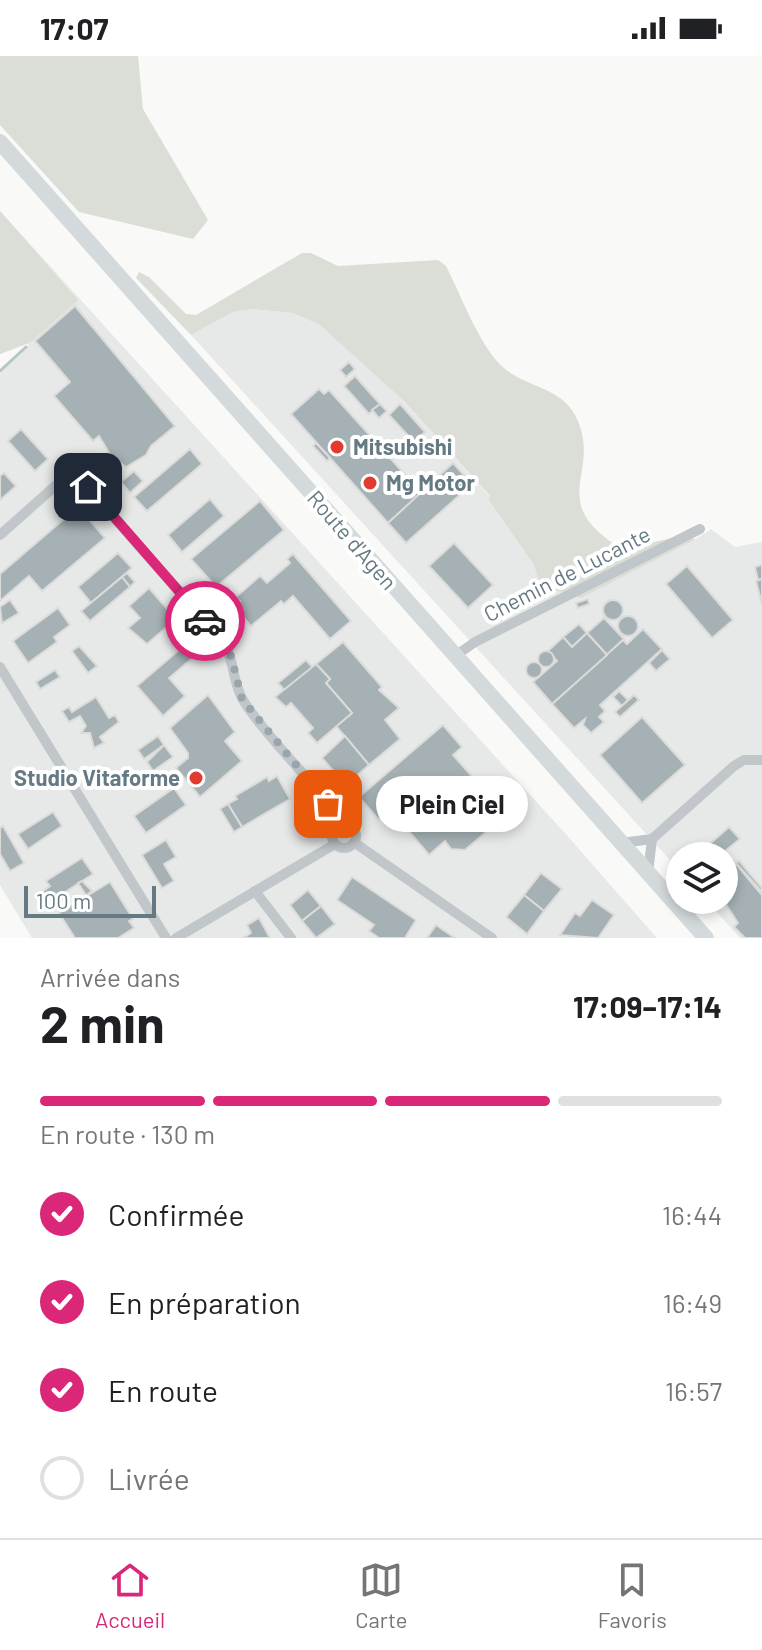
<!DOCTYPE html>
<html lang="fr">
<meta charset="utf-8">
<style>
body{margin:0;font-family:Barlow,sans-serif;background:#f6f6f6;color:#202124;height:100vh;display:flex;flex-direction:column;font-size:30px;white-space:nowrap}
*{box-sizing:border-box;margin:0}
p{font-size:26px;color:#757577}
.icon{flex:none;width:44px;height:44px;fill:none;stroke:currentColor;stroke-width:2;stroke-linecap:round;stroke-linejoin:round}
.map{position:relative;height:882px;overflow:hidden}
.details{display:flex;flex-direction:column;background:#fff;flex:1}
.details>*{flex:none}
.controls{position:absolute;left:666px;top:786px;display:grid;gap:16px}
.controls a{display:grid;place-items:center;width:72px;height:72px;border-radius:50%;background:#fff;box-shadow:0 4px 12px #0003;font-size:40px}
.scale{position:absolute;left:24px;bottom:20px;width:132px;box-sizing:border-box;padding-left:8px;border:4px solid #657a82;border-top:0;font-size:22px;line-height:28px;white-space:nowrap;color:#657a82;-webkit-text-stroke:6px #fff;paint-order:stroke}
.pin{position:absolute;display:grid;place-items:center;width:68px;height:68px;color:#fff;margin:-34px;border-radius:16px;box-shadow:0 4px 12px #0006}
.courier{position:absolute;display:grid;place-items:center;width:80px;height:80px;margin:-40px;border:6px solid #db2777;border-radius:50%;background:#fff;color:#222;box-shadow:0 2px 10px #0007}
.bubble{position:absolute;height:56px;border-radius:28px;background:#fff;box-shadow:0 4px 12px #0003;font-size:26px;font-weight:700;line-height:56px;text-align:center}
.head em{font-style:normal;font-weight:700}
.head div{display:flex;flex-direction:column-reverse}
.head{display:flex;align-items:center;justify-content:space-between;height:136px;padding:0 40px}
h1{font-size:52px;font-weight:700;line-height:60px}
.bar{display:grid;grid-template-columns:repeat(4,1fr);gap:12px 8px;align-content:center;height:96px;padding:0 40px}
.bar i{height:10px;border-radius:6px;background:#e0e0e0}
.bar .active{background:#db2777}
.bar p{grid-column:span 4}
ol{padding:0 40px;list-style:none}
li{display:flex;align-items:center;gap:24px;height:88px}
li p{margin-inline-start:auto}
li .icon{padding:8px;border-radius:50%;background:#db2777;color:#fff;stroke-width:4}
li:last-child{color:#757577}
li i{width:44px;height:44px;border:4px solid #e0e0e0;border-radius:50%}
.status{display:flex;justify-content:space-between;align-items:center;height:56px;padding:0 40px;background:#fff;direction:ltr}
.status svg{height:22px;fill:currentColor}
.tabs{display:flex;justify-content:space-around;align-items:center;height:112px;border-top:2px solid #e0e0e0;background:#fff;font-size:22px;color:#757577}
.tabs a{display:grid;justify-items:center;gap:4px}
.tabs .active{color:#db2777}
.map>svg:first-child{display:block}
.built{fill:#e7e9e8}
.green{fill:#daded6}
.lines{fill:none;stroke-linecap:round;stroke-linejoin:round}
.stream{stroke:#b5c6c7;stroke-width:3}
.building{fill:#a5b1b5;stroke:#dbdbd9;stroke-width:2}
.minor{stroke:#c0c6c9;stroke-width:10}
.primary{stroke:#d4d9dc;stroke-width:16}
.done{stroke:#99a6ab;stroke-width:8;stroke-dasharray:0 14.4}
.route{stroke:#db2777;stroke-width:10}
.poi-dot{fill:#e33a2e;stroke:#fff;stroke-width:3}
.labels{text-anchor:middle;stroke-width:8;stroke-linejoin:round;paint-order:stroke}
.poi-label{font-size:22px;font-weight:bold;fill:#657a82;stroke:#fff;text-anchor:start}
.street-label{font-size:22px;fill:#657a82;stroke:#fff}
</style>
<div class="status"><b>17:07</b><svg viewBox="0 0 49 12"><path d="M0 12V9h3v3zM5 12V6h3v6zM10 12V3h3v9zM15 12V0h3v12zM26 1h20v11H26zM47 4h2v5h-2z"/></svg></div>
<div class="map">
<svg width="762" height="882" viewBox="0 0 762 882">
<rect width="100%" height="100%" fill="#f9f9f7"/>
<g class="built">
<polygon points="0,155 563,775 657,882 32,882 0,829 0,317 30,287 0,298"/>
<polygon points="252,253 293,257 320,269 340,283 403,344 490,441 488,443 534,509 696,483 711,473 735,491 762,486 762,882 740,882 706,844 724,844 724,800 680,800 680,815 191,279 233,256"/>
</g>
<g class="green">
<polygon points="0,0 138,0 143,53 208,164 193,183 79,156 0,69"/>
<polygon points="0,155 78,244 31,286 0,298"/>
<path d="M302,197H311L338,210L438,204L446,210C461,239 480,292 504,312C526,331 560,331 575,359C605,417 542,444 622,493L677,481L696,483L581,542L541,530L534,509L488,443L490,440L403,344L320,269L293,257L252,253L233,256L191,279L136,222L139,216L149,221L186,258L196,259Z"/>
</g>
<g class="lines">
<polyline class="stream" points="0,315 26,291"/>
</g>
<g class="building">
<polygon points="75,250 175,370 151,390 146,399 126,411 111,400 99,380 93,385 54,340 70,326 35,285"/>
<polygon points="349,306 355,313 346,321 340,314"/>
<polygon points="355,320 380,348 369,358 344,330"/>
<polygon points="319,333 324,338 329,334 417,432 424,425 429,430 388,467 291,358"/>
<polygon points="380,348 387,355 379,362 372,354"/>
<polygon points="400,348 425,376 414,386 389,359"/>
<polygon points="21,373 48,403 35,415 8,385"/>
<polygon points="316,387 330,402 327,405 313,390"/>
<polygon points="190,393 202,408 147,455 134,441"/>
<polygon points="453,407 472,428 406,487 388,467"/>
<polygon points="134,415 143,425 130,437 121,426"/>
<polygon points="4,417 16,430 0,444 0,420"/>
<polygon points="210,443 224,460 182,496 168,479"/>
<polygon points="260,445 284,474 216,531 191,503"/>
<polygon points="78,451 105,482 42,535 29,520 0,545 0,518"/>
<polygon points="454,487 493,529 468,552 429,510"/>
<polygon points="118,497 132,512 91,547 78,531"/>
<polygon points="293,498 351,565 330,583 293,540 284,548 281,545 251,570 233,550 240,545 236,541 260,520 267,527 290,507 287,503"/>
<polygon points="762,509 762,523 758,524 755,511"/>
<polygon points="687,510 733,564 712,582 666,528"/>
<polygon points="127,517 135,526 130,531 122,521"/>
<polygon points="122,521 130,531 90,565 81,555"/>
<polygon points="762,523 762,548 756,525"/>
<polygon points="149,532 176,563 147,588 128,572 140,562 129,550"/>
<polygon points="588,543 589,548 578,552 576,547"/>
<polygon points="10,544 19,557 2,567 0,551"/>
<circle cx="613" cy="554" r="10"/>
<polygon points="58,552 70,569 54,581 57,586 28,607 13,585"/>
<circle cx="628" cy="570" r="10"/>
<polygon points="604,562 624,583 607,599 587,577"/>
<polygon points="579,568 587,577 572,591 563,581"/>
<polygon points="643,573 662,593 600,649 605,655 599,661 604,666 591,677 583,669 585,663 574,672 552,648 623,584 627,588"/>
<polygon points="587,577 607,599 552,648 533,626 557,605 548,595 563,581 572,591"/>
<polygon points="193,582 202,594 169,622 185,640 163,660 137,630"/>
<polygon points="343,586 382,631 379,634 399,652 385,664 400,683 369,709 336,670 352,657 326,627 330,623 316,608"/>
<polygon points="79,590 97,610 88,617 72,595"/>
<polygon points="662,594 670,603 656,615 649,607"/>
<circle cx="546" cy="603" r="8"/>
<polygon points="306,604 313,612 285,635 278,627"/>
<circle cx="534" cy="614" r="8"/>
<polygon points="316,608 330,623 326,627 352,657 317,687 308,677 313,672 291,647 286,651 275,641"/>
<polygon points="55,614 60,621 40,633 36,626"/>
<polygon points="619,635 628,644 622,650 613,641"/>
<polygon points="208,639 235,676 225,685 242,705 200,741 176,712 188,702 188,697 170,672"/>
<polygon points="634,639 639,644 620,661 615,656"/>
<polygon points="96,641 109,662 115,659 119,666 100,681 104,687 94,692 90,677 81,677 86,670 80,660 69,666 62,655 69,651 72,656"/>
<polygon points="642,661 685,709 642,747 600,699"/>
<polygon points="443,669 462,691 453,699 506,759 465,794 451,793 445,785 429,799 390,753 378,763 359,741"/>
<polygon points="158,680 164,689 144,703 138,694"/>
<polygon points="345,680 369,709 346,729 322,702"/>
<polygon points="164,689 173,701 153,715 147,706"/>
<polygon points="277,720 290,743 242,771 228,748 237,743 235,740 267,721 269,725"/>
<polygon points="174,732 186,749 146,777 134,760"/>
<polygon points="228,748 242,771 234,776 220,753"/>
<polygon points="53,756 62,770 28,793 18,778"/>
<polygon points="3,770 24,807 10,815 0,798 0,772"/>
<polygon points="729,771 740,783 725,795 762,839 762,882 745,882 734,871 738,867 723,844 724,800 696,800"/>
<polygon points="166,784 176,801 164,808 174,825 162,832 142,799"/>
<polygon points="82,802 93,818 62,838 66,845 53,853 42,836 50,830 46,825"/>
<polygon points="739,805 762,832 761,835 736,807"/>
<polygon points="541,817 562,833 544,855 524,839"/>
<polygon points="352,821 416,864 405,882 379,882 369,875 374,869 337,844"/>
<polygon points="82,825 92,835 86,839 78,827"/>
<polygon points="110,826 133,863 129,865 134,872 118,882 75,882 59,857"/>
<polygon points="308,834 321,850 302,865 290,849"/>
<polygon points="524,839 544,855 527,878 506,861"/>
<polygon points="592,844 614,859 598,882 560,879 575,857 580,860"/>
<polygon points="321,850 335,868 316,882 302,865"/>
<polygon points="259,862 270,882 243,882 251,877 247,869"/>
<polygon points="436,869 455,882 427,882"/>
</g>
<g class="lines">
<g class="minor">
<path d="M0,479L63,423L81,424L223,586C235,604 232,626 243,644C271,689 315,722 339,769"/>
<polyline points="455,600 475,586 700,473"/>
<polyline points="0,611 166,882"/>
<circle cx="344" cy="780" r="12"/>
<polyline points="355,787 492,882"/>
<polyline points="621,787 652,783 734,710 744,704 762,704"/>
<polyline points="648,817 652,783"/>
<polyline points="255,835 291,882"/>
<polyline points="176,882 335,788"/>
</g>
<polyline class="primary" points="0,86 706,882"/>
</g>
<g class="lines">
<polyline class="done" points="205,565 231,600 242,643 328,748"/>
<polyline class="route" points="88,431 205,565"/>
</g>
<g class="poi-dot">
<circle cx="337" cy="391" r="8"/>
<circle cx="370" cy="427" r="8"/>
<circle cx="196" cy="722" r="8"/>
</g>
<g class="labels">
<g class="poi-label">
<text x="353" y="399">Mitsubishi</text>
<text x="386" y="435">Mg Motor</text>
<text x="180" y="730" text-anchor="end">Studio Vitaforme</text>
</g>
<g class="street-label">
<text transform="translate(352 484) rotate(49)" y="8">Route d'Agen</text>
<text transform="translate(567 518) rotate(-27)" y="8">Chemin de Lucante</text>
</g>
</g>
</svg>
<div class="controls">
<a><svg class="icon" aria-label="layers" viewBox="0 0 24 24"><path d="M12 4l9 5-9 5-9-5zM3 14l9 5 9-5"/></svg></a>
</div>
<div class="scale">100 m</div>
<div class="pin" style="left:328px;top:748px;background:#ea580c"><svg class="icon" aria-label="bag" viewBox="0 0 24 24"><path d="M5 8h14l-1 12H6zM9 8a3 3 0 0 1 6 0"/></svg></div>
<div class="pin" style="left:88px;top:431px;background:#1f2937"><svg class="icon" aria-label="home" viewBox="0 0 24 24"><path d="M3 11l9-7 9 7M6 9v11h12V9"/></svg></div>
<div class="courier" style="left:205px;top:565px"><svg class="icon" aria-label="car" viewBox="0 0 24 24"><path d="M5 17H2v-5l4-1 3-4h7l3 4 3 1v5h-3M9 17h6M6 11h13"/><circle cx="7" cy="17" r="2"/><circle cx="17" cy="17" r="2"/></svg></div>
<div class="bubble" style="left:376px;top:720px;width:152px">Plein Ciel</div>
</div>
<section class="details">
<div class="head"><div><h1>2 min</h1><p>Arrivée dans</p></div><em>17:09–17:14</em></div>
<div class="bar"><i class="active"></i><i class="active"></i><i class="active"></i><i></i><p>En route · 130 m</p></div>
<ol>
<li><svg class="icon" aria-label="check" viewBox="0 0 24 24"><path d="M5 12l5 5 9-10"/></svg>Confirmée<p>16:44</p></li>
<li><svg class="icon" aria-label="check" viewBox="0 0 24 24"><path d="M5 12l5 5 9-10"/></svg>En préparation<p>16:49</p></li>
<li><svg class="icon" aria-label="check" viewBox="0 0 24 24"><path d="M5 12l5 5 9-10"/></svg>En route<p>16:57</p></li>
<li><i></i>Livrée</li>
</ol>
</section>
<nav class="tabs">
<a class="active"><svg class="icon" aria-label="home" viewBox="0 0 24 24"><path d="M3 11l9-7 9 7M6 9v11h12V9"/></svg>Accueil</a>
<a><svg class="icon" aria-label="map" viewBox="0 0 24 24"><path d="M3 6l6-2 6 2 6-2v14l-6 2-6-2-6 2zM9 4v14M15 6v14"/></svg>Carte</a>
<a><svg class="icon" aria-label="saved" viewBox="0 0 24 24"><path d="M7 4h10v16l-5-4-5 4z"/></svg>Favoris</a>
</nav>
